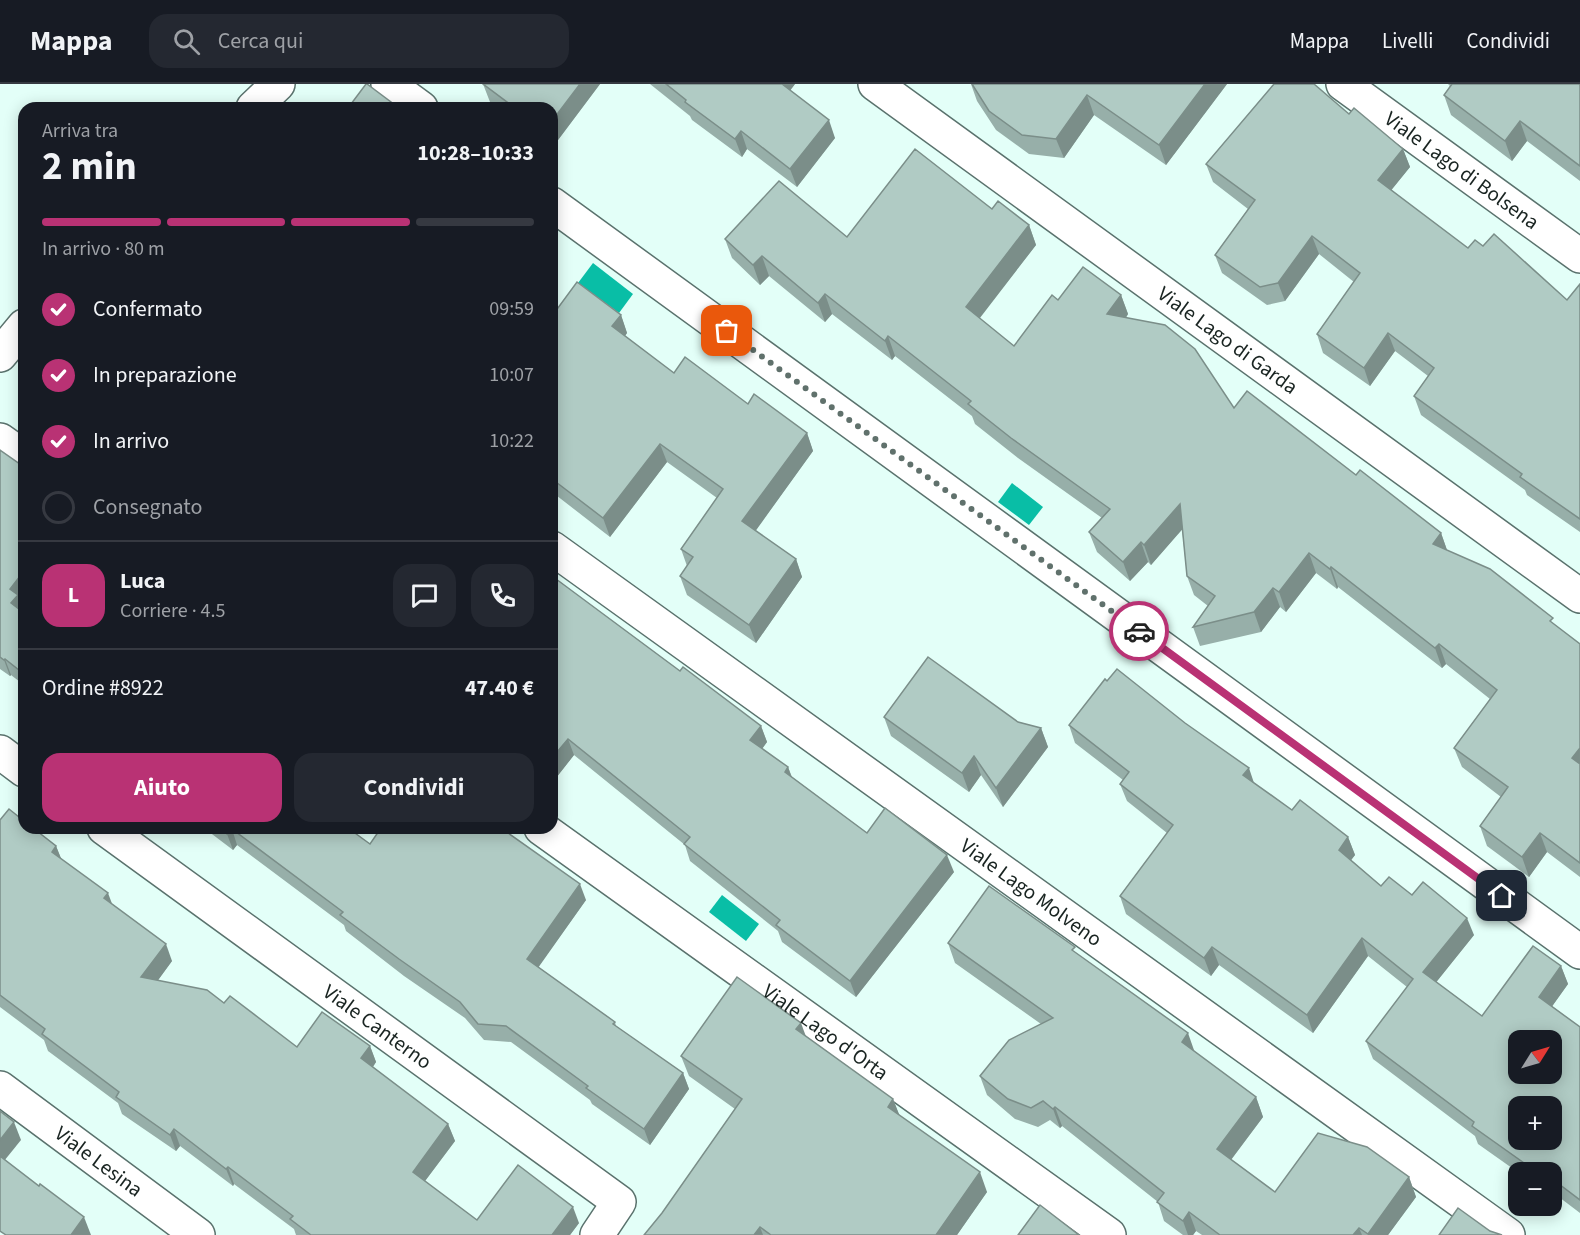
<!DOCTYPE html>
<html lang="it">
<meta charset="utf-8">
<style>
body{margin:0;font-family:"Source Sans 3",sans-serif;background:#242831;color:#f1f3f6;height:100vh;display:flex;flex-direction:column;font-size:22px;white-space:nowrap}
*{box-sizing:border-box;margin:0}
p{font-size:20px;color:#9ea1a6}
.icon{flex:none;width:33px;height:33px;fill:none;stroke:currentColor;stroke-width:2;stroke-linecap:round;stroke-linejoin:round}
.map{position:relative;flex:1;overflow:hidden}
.panel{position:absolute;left:18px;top:18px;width:540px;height:732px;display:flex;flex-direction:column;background:#171b24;border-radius:18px;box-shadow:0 3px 15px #0003}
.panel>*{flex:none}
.needle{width:39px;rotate:53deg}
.controls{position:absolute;left:1508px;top:946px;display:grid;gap:12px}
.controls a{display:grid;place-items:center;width:54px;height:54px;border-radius:12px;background:#171b24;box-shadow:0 3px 15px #0003;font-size:30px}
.pin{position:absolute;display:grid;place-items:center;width:51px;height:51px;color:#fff;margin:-26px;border-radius:12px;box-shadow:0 3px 9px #0006}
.courier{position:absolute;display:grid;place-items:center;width:60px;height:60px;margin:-30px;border:4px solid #b93274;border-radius:50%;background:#fff;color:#222;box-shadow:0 2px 8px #0007}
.summary em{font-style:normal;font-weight:700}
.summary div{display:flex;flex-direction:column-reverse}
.summary{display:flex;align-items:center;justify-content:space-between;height:102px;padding:0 24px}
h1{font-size:39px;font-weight:700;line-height:45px}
.bar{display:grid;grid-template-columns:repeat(4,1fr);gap:9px 6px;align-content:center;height:72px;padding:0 24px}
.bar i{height:8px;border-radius:4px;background:#363941}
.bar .active{background:#b93274}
.bar p{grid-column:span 4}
.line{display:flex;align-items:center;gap:15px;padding:0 24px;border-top:2px solid #363941}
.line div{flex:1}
.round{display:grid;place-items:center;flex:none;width:63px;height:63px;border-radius:18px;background:#242831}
ol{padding:0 24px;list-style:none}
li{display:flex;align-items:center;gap:18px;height:66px}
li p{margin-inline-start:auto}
li .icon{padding:6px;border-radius:50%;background:#b93274;color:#fff;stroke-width:4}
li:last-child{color:#9ea1a6}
li i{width:33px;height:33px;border:3px solid #363941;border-radius:50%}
.action{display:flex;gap:12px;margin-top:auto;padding:12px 24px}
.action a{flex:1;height:69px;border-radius:18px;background:#b93274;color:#fff;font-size:24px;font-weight:700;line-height:69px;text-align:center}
.action a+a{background:#242831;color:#f1f3f6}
header{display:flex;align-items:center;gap:36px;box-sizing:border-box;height:84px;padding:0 30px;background:#171b24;border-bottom:2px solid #363941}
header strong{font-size:28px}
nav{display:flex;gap:33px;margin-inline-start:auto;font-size:21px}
.search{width:420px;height:54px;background:#242831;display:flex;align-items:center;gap:15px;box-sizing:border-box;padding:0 21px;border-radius:18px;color:#9ea1a6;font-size:22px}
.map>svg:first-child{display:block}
.water{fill:#09bea6}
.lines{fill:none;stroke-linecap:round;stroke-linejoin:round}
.minor-casing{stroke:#5a726d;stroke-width:36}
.minor{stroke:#fff;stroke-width:33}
.wall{fill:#97afa9}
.shaded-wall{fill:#7b8e89}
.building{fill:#b0cbc4;stroke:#7b8e89;stroke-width:1.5;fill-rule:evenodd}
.done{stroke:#60716c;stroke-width:6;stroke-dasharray:0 10.8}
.route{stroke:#b93274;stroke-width:8}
.labels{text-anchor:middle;stroke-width:4.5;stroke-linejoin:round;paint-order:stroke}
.street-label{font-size:21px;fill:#192421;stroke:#fff}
</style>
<header>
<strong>Mappa</strong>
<div class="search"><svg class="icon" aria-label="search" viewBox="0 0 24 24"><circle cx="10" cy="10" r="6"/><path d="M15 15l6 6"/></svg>Cerca qui</div>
<nav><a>Mappa</a><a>Livelli</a><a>Condividi</a></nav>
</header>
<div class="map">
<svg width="1580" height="1151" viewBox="0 0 1580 1151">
<rect width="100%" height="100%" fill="#e3fff8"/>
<g class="water">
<polygon points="593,179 633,210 619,229 578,199"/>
<polygon points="1012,399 1043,423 1029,441 998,418"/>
<polygon points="722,811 759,840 746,857 709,828"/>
</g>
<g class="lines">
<defs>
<g id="minor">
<polyline points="388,0 421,24"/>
<path id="s1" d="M875,0L1580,512"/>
<path id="s2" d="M1343,0L1580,172"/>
<polyline points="253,24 278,0"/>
<polyline points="552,120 1580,868"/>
<polyline points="0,271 24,242"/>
<polyline points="0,356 24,373"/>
<path id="s3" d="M552,464L1508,1151"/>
<polyline points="0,668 24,686"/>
<path id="s4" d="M104,744L619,1118L597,1151"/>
<path id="s5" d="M541,744L1109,1151"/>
<path id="s6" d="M0,1004L198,1151"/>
</g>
</defs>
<use href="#minor" class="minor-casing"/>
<use href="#minor" class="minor"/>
</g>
<g class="wall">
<polygon points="483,0 600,0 552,64 552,24 498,24 490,18"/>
<polygon points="650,0 795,0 790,6 835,54 797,103 747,65 742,73 692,36 690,32"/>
<polygon points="971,0 1227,0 1166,81 1094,31 1064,74 1029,70 996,46 977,17"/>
<polygon points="1448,0 1579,0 1580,1 1580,97 1527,57 1512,77 1451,31 1444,11 1450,2"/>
<polygon points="1349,30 1403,65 1410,83 1391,106 1468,164 1483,162 1567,216 1580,200 1580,448 1527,411 1525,406 1421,331 1414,312 1428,292 1395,267 1370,302 1323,269 1317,250 1354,198 1319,170 1285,217 1267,221 1222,189 1215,171 1248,125 1213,98 1206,80"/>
<polygon points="992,125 1029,141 1036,161 979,234 1014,262 1058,216 1121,211 1128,230 1126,234 1234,324 1356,391 1441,449 1447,466 1555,541 1580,560 1580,793 1547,768 1529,793 1487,762 1480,742 1501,713 1462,683 1454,664 1490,615 1446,580 1442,584 1338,503 1337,505 1316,489 1286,528 1280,523 1261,548 1200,562 1193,543 1208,522 1194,511 1187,492 1182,445 1151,481 1148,478 1130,497 1097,468 1089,448 1102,434 1018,374 975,340 972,332 895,272 892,276 832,230 825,238 769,192 760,201 732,174 725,155 847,153"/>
<polygon points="621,231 627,249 625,252 674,289 748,320 807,349 813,367 755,447 796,475 802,493 756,559 687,511 680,492 687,482 681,465 717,414 667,378 610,453 552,408 552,232"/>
<polygon points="0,366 20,516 24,527 23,528 24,529 24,601 11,591 10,592 0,585"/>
<polygon points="552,492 680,587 761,642 767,658 762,665 788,683 792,693 867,749 954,788 856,913 782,858 778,847 690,777 685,761 574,671 552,699"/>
<polygon points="884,633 1018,638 1041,644 1048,663 1003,723 981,691 969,708 891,652"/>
<polygon points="1069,641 1254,699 1292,726 1348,753 1355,771 1351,776 1381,802 1412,811 1474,851 1436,898 1482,932 1561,882 1568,900 1552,922 1580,943 1580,1129 1551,1107 1551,1089 1519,1089 1478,1060 1475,1052 1373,975 1366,957 1407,903 1368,872 1313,949 1219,881 1211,892 1126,830 1120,812 1167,749 1127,717 1120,700 1123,696 1075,659"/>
<polygon points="0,736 56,762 61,775 112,821 172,877 158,896 224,919 297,963 370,962 376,978 373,983 448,1040 455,1057 425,1097 477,1136 579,1139 570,1151 296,1151 294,1145 234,1100 233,1102 180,1062 176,1067 122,1030 118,1019 48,967 44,956 0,923"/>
<polygon points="204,744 348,744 370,760 586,816 538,883 615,938 616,942 683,989 689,1005 650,1061 592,1020 590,1016 511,958 484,956 465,934 404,892 346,847 344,841 237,761 233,766"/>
<polygon points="948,859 1077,870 1195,968 1256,1013 1263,1033 1231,1076 1275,1108 1409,1093 1416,1113 1388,1151 1202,1151 1196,1147 1193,1151 1183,1151 1164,1137 1158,1118 1062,1042 1060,1044 1050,1036 1038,1043 1015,1035 987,1011 980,992 1041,940 955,879"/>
<polygon points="806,952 893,1015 899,1031 987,1108 957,1151 644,1151 662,1129 735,1025 689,992 681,972"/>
</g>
<g class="shaded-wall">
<polygon points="580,0 600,0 552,64 552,37"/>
<polygon points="779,0 795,0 784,15"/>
<polygon points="1205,0 1227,0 1166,81 1159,61"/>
<polygon points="1087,11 1094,31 1064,74 1056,55"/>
<polygon points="829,36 835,54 797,103 790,85"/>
<polygon points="1520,37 1527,57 1512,77 1505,57"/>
<polygon points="741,47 747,65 742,73 735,55"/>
<polygon points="1403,65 1410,83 1385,114 1378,96"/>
<polygon points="1029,141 1036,161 973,243 966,223"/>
<polygon points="1312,152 1319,170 1285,217 1278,199"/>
<polygon points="762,172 769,192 760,201 753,181"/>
<polygon points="825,210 832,230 825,238 818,219"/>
<polygon points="1121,211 1128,230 1114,250 1107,230"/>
<polygon points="621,231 627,249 619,260 612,242"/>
<polygon points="1388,249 1395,267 1370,302 1364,284"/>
<polygon points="888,252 895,272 892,276 885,257"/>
<polygon points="807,349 813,367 749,456 742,437"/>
<polygon points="660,360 667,378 610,453 603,434"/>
<polygon points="24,387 24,404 20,393"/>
<polygon points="1180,420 1187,440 1151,481 1144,461"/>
<polygon points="1441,449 1448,469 1433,460"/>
<polygon points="1141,458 1148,478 1130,497 1123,478"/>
<polygon points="1309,469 1316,489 1286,528 1279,508"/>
<polygon points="796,475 802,493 756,559 749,541"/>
<polygon points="1331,483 1338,503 1337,505 1330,485"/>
<polygon points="24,487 24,511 20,516 24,527 17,535 11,519 10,505"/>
<polygon points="1273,504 1280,523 1261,548 1254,528"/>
<polygon points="1439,560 1446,580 1442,584 1435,564"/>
<polygon points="5,575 11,591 10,592 4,576"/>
<polygon points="761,642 767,658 756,673 750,656"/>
<polygon points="1041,644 1048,663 1003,723 996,704"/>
<polygon points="568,655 574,671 552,699 552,674"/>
<polygon points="1580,664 1580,693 1572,674"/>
<polygon points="974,672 981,691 969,708 962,689"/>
<polygon points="788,683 794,700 785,688"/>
<polygon points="1249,684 1255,702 1243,691"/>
<polygon points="232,745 237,761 233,766 227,750"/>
<polygon points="1540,749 1547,768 1529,793 1522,773"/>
<polygon points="1348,753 1355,771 1345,784 1339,766"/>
<polygon points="56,762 63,779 52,768"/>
<polygon points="947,771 954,788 856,913 850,897"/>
<polygon points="580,800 586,816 533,891 527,875"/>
<polygon points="108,809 114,825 104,814"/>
<polygon points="1467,834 1474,851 1430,906 1423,888"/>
<polygon points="1362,854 1368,872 1313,949 1307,931"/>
<polygon points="166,860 172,877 148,910 141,893"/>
<polygon points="1212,863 1219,881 1211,892 1204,874"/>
<polygon points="1561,882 1568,900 1546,931 1539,913"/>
<polygon points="801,939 808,958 796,945"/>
<polygon points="1188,949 1195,969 1182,958"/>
<polygon points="370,962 376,978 367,991 361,974"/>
<polygon points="683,989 689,1005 650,1061 644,1045"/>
<polygon points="1256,1013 1263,1033 1224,1085 1217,1065"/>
<polygon points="893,1015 901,1035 888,1023"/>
<polygon points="1055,1023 1062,1042 1060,1044 1053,1025"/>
<polygon points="14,1038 21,1056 0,1082 0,1056"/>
<polygon points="448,1040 455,1057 419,1105 413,1088"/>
<polygon points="174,1045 180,1062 176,1067 170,1051"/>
<polygon points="1533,1081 1536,1089 1532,1089 1531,1084"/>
<polygon points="228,1083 234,1100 233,1102 226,1085"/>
<polygon points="980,1088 987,1108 957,1151 936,1151"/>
<polygon points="1409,1093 1416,1113 1388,1151 1368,1151 1368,1150"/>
<polygon points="573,1123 579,1139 570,1151 552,1151"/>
<polygon points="1189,1128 1196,1147 1193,1151 1188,1151 1183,1137"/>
<polygon points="84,1133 91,1151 71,1151"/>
<polygon points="760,1143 763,1151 754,1151"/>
<polygon points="1359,1144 1362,1151 1353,1151"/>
</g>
<g class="building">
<polygon points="366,0 367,0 399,24 348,24"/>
<polygon points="483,0 580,0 552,37 552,24 515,24"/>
<polygon points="666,0 782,0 829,36 790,85 741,47 735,55 685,18 686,16"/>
<polygon points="972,0 1205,0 1159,61 1087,11 1056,55 1022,51 989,27"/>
<polygon points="1274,0 1314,0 1349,30 1354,24 1403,65 1378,96 1468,164 1475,156 1483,162 1494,150 1567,216 1580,200 1580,435 1520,393 1522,390 1414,312 1434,284 1388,249 1364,284 1317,250 1360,189 1312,152 1278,199 1260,203 1215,171 1255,116 1206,80"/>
<polygon points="1452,0 1579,0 1580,1 1580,82 1520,37 1505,57 1444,11"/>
<polygon points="915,65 992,125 998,117 1029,141 966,223 1014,262 1052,211 1058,216 1083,183 1121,211 1107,230 1165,241 1195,265 1234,324 1247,307 1356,391 1360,386 1441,449 1433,460 1490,485 1553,534 1550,537 1580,560 1580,664 1572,674 1580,680 1580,779 1540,749 1522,773 1480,742 1508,703 1454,664 1497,606 1439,560 1435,564 1331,483 1330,485 1309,469 1279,508 1273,504 1254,528 1193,543 1215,512 1187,492 1180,420 1144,461 1141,458 1123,478 1089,448 1110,425 1011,354 968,320 971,317 888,252 885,257 825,210 818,219 762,172 753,181 725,155 779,97 847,153"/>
<polygon points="577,198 621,231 612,242 674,289 685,273 748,320 754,310 807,349 742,437 796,475 749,541 680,492 693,473 681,465 723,405 660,360 603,434 552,395 552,232"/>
<polygon points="0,366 24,383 24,387 20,393 24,396 24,487 10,505 18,511 11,519 24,529 24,590 5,575 4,576 0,573"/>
<polygon points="552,492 680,587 683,583 761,642 750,656 788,683 785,688 867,749 885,724 947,771 850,897 776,841 780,836 684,760 690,753 568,655 552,674"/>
<polygon points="928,573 1018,638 1041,644 996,704 974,672 962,689 884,633"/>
<path d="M1117,585L1185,639L1249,684L1243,691L1292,726L1300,716L1348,753L1339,766L1381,802L1389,793L1412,811L1423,798L1467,834L1423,888L1482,932L1533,862L1561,882L1539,913L1580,943V1116L1551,1094V1089H1544L1533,1081L1531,1084L1472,1042L1474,1038L1366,957L1413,895L1362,854L1307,931L1212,863L1204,874L1120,812L1173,741L1120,700L1129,688L1069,641L1105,595L1107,597ZM1518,957H1551V990H1518ZM1518,1023H1551V1056H1518Z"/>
<polygon points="9,725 24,737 24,744 33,744 56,762 52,768 108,809 104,814 166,860 141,893 207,906 224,919 230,912 297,963 322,928 370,962 361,974 448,1040 413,1088 477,1136 518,1081 573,1123 552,1151 311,1151 290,1135 293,1132 228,1083 226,1085 174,1045 170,1051 116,1013 119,1008 42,950 45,945 0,911 0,736"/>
<polygon points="219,744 348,744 370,760 381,744 501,744 580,800 527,875 615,938 613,940 683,989 644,1045 586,1004 588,1002 506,942 478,940 460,918 399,875 340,831 343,828 232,745 227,750"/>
<polygon points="989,802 1075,863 1072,866 1188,949 1182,958 1256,1013 1217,1065 1275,1108 1318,1049 1367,1063 1409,1093 1368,1150 1359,1144 1353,1151 1220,1151 1189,1128 1183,1137 1157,1118 1164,1109 1055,1023 1053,1025 1043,1017 1031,1024 1008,1015 980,992 1009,956 1053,934 948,859"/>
<polygon points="737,893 801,939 796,945 893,1015 888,1023 980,1088 936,1151 771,1151 760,1143 754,1151 644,1151 662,1129 742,1015 681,972"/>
<polygon points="0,1027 14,1038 0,1056"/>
<polygon points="0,1072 39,1102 40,1100 84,1133 71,1151 6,1151 0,1147"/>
<polygon points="1040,1121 1079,1151 1018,1151"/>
<polygon points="1458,1124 1490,1147 1502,1151 1439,1151"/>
</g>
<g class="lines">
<polyline class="done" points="727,247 1139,547"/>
<polyline class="route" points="1139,547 1502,812"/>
</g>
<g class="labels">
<g class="street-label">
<text dy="7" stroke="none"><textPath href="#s2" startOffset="147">Viale Lago di Bolsena</textPath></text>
<text dy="7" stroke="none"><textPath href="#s1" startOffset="436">Viale Lago di Garda</textPath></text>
<text dy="7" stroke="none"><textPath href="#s3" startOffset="590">Viale Lago Molveno</textPath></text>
<text dy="7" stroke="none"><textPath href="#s4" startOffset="338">Viale Canterno</textPath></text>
<text dy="7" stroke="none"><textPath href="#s5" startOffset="350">Viale Lago d'Orta</textPath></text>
<text dy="7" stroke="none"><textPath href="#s6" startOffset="123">Viale Lesina</textPath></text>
</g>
</g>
</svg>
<div class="controls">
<a><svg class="needle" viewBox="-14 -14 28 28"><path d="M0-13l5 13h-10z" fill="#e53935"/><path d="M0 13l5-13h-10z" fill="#9ea1a6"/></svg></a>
<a>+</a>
<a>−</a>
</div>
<div class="pin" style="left:727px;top:247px;background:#ea580c"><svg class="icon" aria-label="bag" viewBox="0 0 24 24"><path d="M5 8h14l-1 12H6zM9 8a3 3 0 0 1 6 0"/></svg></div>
<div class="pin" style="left:1502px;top:812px;background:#1f2937"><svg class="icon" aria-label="home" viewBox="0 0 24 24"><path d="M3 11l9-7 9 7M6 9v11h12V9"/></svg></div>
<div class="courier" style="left:1139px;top:547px"><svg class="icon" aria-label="car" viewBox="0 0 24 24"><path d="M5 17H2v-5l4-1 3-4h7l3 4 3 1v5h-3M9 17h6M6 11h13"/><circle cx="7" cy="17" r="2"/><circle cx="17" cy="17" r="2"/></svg></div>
<section class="panel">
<div class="summary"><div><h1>2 min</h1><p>Arriva tra</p></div><em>10:28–10:33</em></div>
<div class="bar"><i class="active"></i><i class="active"></i><i class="active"></i><i></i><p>In arrivo · 80 m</p></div>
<ol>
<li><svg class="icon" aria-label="check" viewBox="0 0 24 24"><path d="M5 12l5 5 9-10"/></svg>Confermato<p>09:59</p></li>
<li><svg class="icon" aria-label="check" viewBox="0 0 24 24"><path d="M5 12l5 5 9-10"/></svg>In preparazione<p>10:07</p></li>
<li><svg class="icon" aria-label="check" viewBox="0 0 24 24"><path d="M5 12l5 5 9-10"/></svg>In arrivo<p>10:22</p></li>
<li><i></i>Consegnato</li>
</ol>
<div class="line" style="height:108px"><b class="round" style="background:#b93274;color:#fff">L</b><div><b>Luca</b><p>Corriere · 4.5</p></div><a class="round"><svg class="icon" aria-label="chat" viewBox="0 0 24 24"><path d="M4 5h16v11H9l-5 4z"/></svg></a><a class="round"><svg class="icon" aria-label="phone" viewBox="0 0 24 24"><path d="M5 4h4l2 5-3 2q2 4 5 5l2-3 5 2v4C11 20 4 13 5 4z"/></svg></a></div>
<div class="line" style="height:78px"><div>Ordine #8922</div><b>47.40 €</b></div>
<div class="action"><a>Aiuto</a><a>Condividi</a></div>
</section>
</div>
